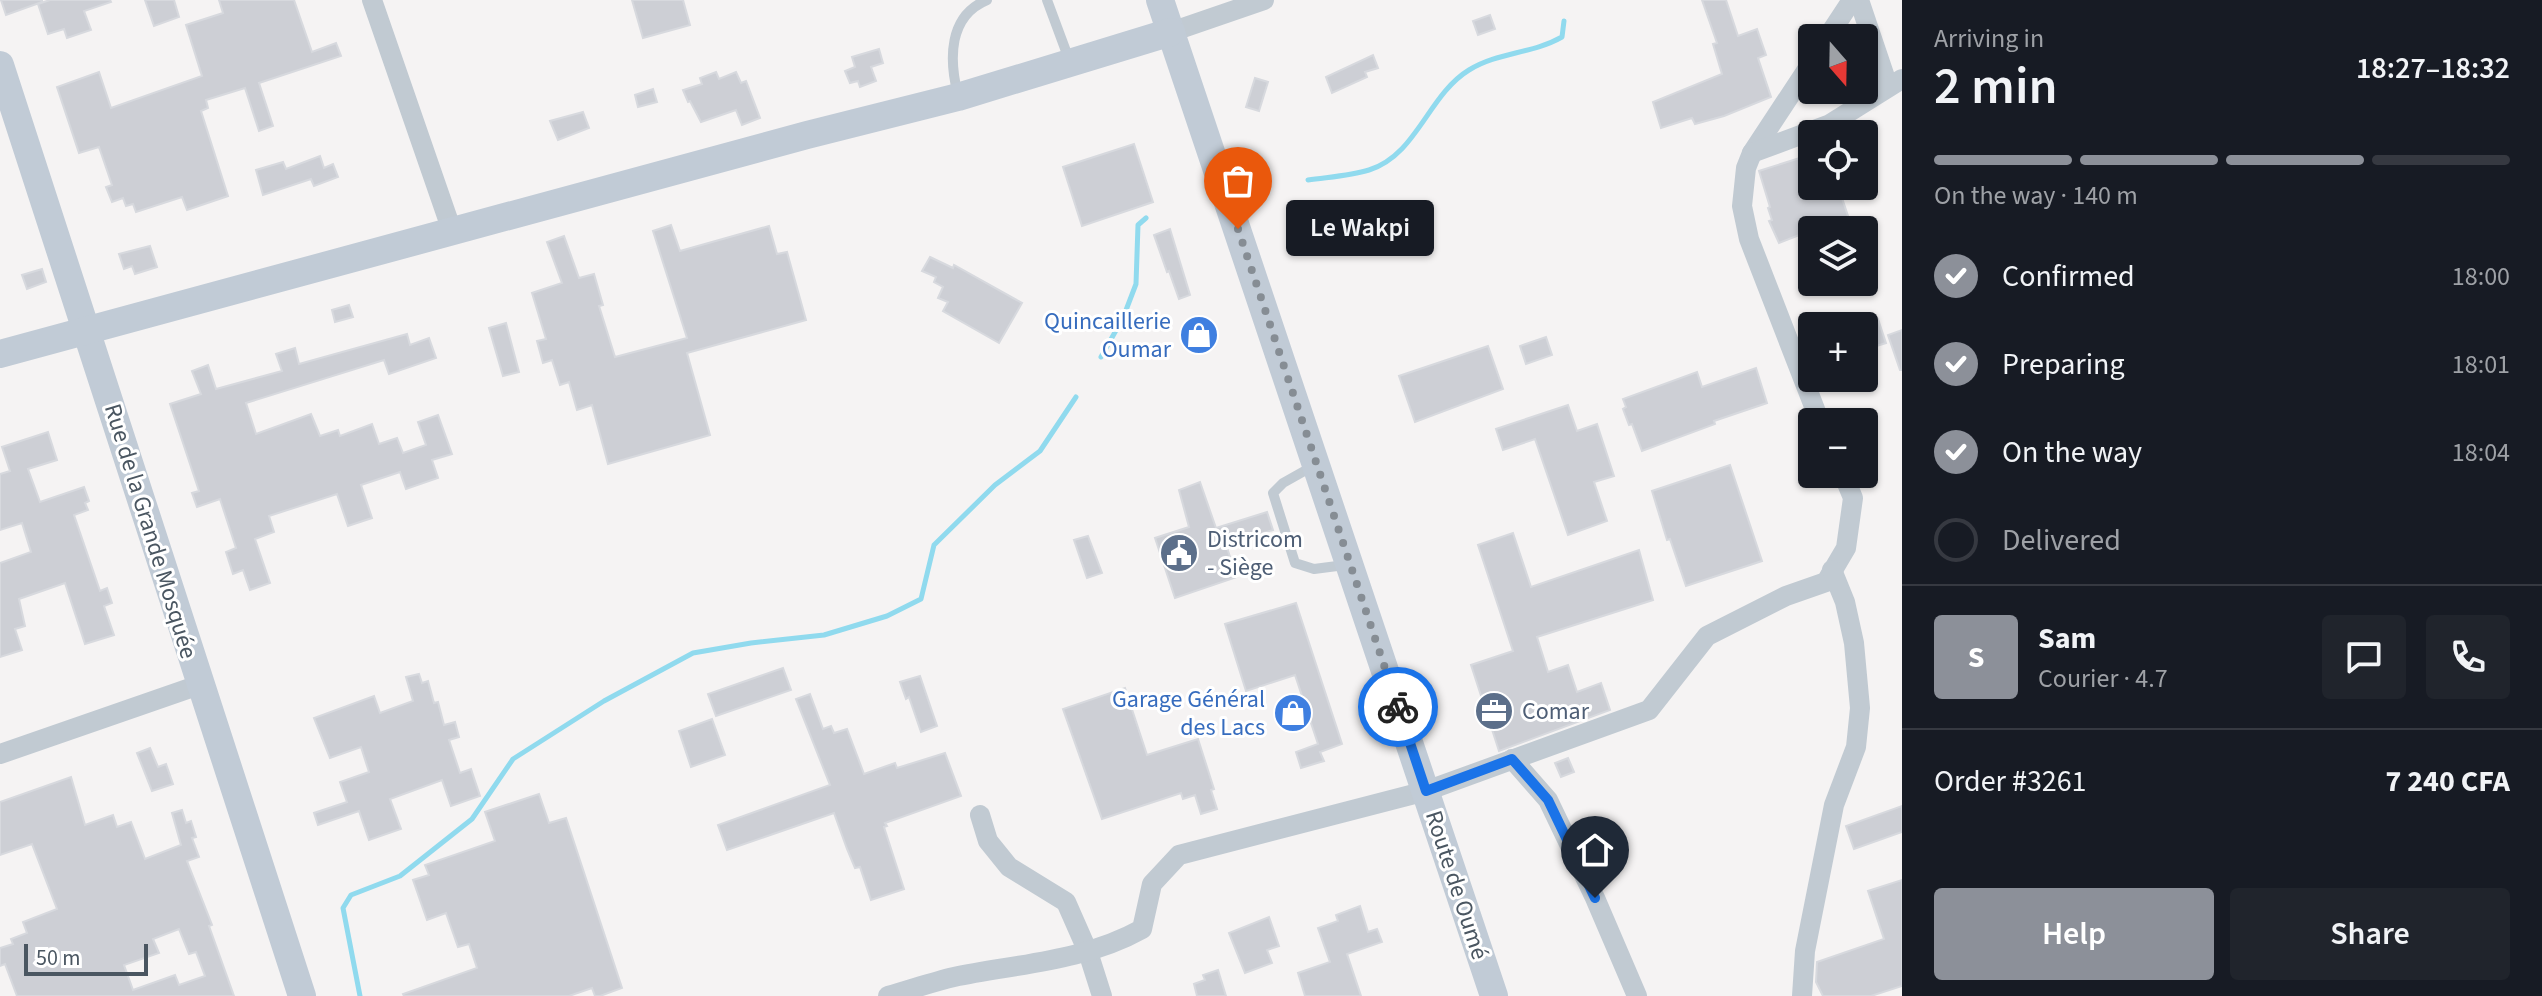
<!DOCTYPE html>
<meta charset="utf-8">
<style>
body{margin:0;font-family:"Source Sans 3",sans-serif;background:#20242c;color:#f1f3f6;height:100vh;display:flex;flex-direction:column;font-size:30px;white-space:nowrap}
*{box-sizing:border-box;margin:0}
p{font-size:26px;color:#9ea1a6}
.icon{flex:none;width:44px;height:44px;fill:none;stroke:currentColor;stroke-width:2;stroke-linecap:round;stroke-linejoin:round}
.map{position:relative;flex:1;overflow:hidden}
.sheet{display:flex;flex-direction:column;background:#171b24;width:640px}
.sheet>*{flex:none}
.needle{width:52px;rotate:160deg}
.fabs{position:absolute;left:1798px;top:24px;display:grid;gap:16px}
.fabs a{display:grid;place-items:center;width:80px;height:80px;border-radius:8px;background:#171b24;box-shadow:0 2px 6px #0004;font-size:40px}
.scale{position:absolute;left:24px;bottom:20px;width:124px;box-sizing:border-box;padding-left:8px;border:4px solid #4a5661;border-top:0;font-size:22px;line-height:28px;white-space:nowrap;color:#4a5661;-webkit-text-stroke:6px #fff;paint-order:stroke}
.pin{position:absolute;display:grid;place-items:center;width:68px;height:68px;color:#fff;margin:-82px -34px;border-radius:50% 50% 50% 0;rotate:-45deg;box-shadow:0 0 8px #0007}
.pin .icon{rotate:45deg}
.courier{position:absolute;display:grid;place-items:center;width:80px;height:80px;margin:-40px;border:6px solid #1a73e8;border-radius:50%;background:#fff;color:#222;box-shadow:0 2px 10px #0007}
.bubble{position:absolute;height:56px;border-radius:8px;background:#171b24;box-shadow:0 2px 6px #0004;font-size:26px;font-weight:600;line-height:56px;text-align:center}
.overview em{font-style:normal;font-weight:600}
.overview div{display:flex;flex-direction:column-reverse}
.overview{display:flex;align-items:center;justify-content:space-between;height:136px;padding:0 32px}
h1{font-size:52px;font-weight:600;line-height:60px}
.bar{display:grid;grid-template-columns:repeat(4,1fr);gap:12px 8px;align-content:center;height:96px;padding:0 32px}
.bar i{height:10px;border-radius:6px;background:#363941}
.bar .on{background:#8c9099}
.bar p{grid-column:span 4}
.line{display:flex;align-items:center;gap:20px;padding:0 32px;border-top:2px solid #363941}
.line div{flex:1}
.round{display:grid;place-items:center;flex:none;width:84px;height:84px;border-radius:8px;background:#20242c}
ol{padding:0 32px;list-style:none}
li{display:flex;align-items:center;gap:24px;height:88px}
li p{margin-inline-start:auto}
li .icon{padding:8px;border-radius:50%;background:#8c9099;color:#fff;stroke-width:4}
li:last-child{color:#9ea1a6}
li i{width:44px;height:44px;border:4px solid #363941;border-radius:50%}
.primary-button{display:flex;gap:16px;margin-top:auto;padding:16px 32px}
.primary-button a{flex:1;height:92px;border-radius:8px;background:#8c9099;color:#fff;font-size:32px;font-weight:600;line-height:92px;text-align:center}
.primary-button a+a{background:#20242c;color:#f1f3f6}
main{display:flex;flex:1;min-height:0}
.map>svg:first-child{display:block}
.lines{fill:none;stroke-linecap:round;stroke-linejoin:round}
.stream{stroke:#90daee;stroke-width:5}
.building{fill:#cdcfd5;stroke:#d7d9de;stroke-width:2;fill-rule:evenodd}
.lane{stroke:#c1cad2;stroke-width:10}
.street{stroke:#c1cad2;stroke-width:20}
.secondary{stroke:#c1cbd6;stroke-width:28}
.done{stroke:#868d94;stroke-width:8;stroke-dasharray:0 14.4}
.route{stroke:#1a73e8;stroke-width:10}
.labels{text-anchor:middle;stroke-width:6;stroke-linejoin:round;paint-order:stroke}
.shop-label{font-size:24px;fill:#366cbe;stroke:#fff;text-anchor:end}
.street-label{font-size:24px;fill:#4a5661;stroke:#fff}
.service-label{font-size:24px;fill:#4e5e75;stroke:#fff;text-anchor:start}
</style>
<main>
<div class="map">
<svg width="1902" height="996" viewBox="0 0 1902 996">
<rect width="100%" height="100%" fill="#f5f3f3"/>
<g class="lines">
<g class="stream">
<path d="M1308,180C1328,177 1350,176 1369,170C1417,155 1428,95 1469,70C1498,52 1532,54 1562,37L1564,21"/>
<polyline points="1101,357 1123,318 1136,284 1138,225 1146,218"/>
<polyline points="360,996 343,908 351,895 400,876 472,819 513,759 604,701 693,653 751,643 824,635 887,616 921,599 934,545 995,485 1040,451 1076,397"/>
</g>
</g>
<g class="building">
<polygon points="1,0 42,0 42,2 6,15"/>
<polygon points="50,0 110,0 111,2 84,11 91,30 67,38 64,29 48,34 38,4"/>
<polygon points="145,0 174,0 179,17 154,26"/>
<polygon points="219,0 294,0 312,52 336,43 341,56 259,83 273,126 259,131 245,88 206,100 208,108 201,111 228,196 187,210 182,197 136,212 133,204 126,206 123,198 112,202 106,187 112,185 99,147 79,153 57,87 99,72 111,108 202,76 186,25 223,13"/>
<polygon points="632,0 683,0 690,25 643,38"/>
<polygon points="1702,0 1726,0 1738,36 1757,29 1766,55 1758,58 1771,97 1724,116 1695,124 1692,118 1661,128 1653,102 1722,74 1713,44 1717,43"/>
<polygon points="1490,15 1495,29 1478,35 1473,21"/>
<polygon points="879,49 883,63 871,67 876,81 860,87 858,81 850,83 845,71 855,67 852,57"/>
<polygon points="1373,55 1378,68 1365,72 1367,77 1332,93 1326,77"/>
<polygon points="716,72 719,79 736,72 741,83 746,81 760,118 742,125 736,110 701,122 690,101 688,102 683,90 702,84 700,78"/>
<polygon points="1255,78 1268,82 1259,111 1246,107"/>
<polygon points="653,89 657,102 638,107 635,95"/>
<polygon points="583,112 589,128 558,140 550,121"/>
<polygon points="1134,144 1153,202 1082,226 1063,167"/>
<polygon points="1812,154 1812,186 1838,186 1850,222 1828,230 1812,230 1779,243 1769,221 1772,220 1768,208 1770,207 1759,171"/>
<polygon points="320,156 324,168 333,164 338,177 314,186 311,179 263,195 256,170 283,162 286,169"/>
<polygon points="671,225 680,251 769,226 777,254 787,252 806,320 687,353 710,435 608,464 592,405 577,410 569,382 560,385 552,360 543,363 537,341 546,339 532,293 562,283 547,242 564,236 579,278 594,274 603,305 599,306 615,357 687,338 653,231"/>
<polygon points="1170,229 1190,295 1179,299 1169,271 1167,272 1154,235"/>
<polygon points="150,246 157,267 135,274 132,266 124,269 119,254"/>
<polygon points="930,257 953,268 954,265 1022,303 999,343 943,311 948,302 938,298 943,287 934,282 936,277 922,271"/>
<polygon points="42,269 46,282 27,289 22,275"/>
<polygon points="349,305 353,317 335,322 332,310"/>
<polygon points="1878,319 1886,343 1864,350 1864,323"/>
<polygon points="506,323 519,372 503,376 489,328"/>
<polygon points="1902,330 1902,370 1900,370 1888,335"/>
<polygon points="407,334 410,345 429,338 436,358 389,374 384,360 246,403 256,434 311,414 320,436 338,430 340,436 372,424 379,444 397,438 403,453 426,445 418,422 438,415 452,454 432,460 438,478 406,489 400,472 361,485 372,518 348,526 337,494 269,516 274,532 255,539 270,583 250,590 243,570 233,574 226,552 236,548 220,499 197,507 192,493 199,491 170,404 201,394 192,371 208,365 216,389 282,371 276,354 295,348 299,364"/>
<polygon points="1546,337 1552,355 1526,364 1520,346"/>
<polygon points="1488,346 1503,389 1415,422 1399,376"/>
<polygon points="1756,368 1767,403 1714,421 1715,424 1642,451 1632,424 1629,425 1623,409 1626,407 1623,399 1697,372 1702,387"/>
<polygon points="1568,405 1577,431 1597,424 1614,476 1594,482 1607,521 1568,535 1535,439 1503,450 1496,429"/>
<polygon points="48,432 57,460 28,469 40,502 84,487 89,501 85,503 88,510 74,515 100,591 107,588 112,603 104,606 114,635 85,644 65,583 19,599 25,626 15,629 22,650 0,657 0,563 31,552 22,523 0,530 0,474 10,471 2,447"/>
<polygon points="1730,465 1762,561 1686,586 1670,539 1667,540 1652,491"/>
<polygon points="1200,482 1216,528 1267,512 1273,530 1226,545 1237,577 1175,598 1155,538 1189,527 1179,490"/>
<polygon points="1513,533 1531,587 1639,550 1653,600 1537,637 1548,672 1568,665 1577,692 1601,683 1610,710 1499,751 1471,665 1513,651 1478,545"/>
<polygon points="1088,536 1102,573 1087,578 1074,540"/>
<polygon points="1296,603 1342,744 1320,752 1324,761 1301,768 1296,752 1318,744 1295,675 1246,691 1225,624"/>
<polygon points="783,668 791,690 716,716 708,694"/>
<polygon points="419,674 422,683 428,681 434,703 438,702 444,725 455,722 459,737 449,740 460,773 471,769 480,796 451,806 442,780 390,799 401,829 369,840 359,811 318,825 314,813 347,802 340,782 369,772 361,747 330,758 314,718 374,696 380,713 413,701 406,677"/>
<polygon points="920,676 937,726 921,732 909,697 906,699 900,682"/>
<polygon points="1125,688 1147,755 1198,739 1214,789 1211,790 1217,809 1201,814 1195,795 1183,799 1181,793 1102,819 1063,709"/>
<polygon points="810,694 823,729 831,726 834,733 847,729 864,774 895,763 897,768 945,753 961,796 885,823 887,826 884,827 904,889 871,900 860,867 855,868 847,849 834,813 727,850 718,825 830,785 796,699"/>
<polygon points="712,719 725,755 691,767 679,731"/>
<polygon points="150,748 158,767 166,764 173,784 152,791 137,753"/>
<polygon points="1568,758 1574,772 1561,777 1555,763"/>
<path d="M71,777L85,825L113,815L117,827L131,822L145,859L181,845L172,813L182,810L186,823L191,821L196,837L192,838L199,857L187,861L212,925L209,926L234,996H17L5,964L0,966V948L13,944L11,939L27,933L23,922L57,909L32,844L0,855V802ZM179,929L189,954L196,952L205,976L179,985L175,975L133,990L124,965L159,953L153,939Z"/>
<polygon points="539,794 549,823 566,818 622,988 600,996 595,996 592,988 569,996 404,996 403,994 477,968 469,944 458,947 446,913 427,920 413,880 429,875 425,865 495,841 485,812"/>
<polygon points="1902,806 1902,832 1854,849 1846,826"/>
<polygon points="1902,880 1902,986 1871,996 1823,996 1816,982 1817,962 1884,939 1868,891"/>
<polygon points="1360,906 1368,932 1377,929 1382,942 1347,954 1361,996 1305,996 1298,973 1330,962 1318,928 1338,921 1336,915"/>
<polygon points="1269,917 1279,946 1267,950 1272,963 1245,973 1229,933"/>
<polygon points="1218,970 1226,996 1197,996 1194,984 1205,980 1203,975"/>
</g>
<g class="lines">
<g class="lane">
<polyline points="1047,0 1070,62"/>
<path d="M958,95C949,60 948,16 987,0"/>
<polyline points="1315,465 1283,483 1273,493 1295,563 1314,569 1345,565"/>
</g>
<g class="street">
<polyline points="372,0 452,231"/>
<polyline points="1859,0 1888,86"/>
<polyline points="1171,32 1264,0"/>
<polyline points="1827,38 1852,0"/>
<polyline points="1812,62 1752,153 1746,168 1742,206 1749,239 1820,422"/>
<polyline points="1752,153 1830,124 1902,79"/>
<polyline points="0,754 199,685"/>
<polyline points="1512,759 1548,800 1595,898 1637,996"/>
<polyline points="980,815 988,841 1009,867 1066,902 1088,952 1102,996"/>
<path d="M888,996C910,990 932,982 954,977C1017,964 1085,961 1142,929L1152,884L1179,855L1426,791L1649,710L1707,636L1786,596L1826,582L1846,548L1853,498L1843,474"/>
<polyline points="1802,996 1805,951 1834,805 1856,747 1860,708 1854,643 1845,602 1832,570"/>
</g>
<g class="secondary">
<polyline points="1160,0 1494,996"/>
<path d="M0,65C103,375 200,686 302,996"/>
<polyline points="0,354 807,135 958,97 1171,32"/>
</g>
</g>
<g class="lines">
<polyline class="done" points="1238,229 1398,707"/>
<polyline class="route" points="1398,707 1426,791 1512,759 1548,800 1595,898"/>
</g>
<defs>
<symbol id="shop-disc" viewBox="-11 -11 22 22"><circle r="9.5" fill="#3f7fe0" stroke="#fff"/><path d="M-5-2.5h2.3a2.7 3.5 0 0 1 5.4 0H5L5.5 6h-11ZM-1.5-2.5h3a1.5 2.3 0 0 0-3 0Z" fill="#fff"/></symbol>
<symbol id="civic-disc" viewBox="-11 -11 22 22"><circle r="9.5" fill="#5c6f8a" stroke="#fff"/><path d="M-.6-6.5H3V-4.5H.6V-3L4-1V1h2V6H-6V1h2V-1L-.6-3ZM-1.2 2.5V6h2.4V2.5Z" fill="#fff"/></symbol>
<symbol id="office-disc" viewBox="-11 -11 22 22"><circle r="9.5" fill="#5c6f8a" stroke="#fff"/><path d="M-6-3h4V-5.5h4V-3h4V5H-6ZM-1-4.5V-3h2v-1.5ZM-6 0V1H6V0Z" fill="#fff"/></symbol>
</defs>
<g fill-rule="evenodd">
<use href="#shop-disc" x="1177" y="313" width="44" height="44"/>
<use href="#civic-disc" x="1157" y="531" width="44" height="44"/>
<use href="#office-disc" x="1472" y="689" width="44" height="44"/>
<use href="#shop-disc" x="1271" y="691" width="44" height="44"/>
</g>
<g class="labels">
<g class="shop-label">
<text x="1171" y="329">Quincaillerie<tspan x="1171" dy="28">Oumar</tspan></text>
<text x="1265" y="707">Garage Général<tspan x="1265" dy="28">des Lacs</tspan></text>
</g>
<g class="street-label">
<text transform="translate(151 531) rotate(73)" y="8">Rue de la Grande Mosquée</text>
<text transform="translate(1457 885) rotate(72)" y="8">Route de Oumé</text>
</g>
<g class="service-label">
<text x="1207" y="547">Districom<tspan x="1207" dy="28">- Siège</tspan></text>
<text x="1522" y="719">Comar</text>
</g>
</g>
</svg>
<div class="fabs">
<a><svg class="needle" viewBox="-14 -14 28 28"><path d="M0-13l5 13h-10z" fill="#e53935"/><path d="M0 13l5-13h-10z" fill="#9ea1a6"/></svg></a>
<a><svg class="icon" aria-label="locate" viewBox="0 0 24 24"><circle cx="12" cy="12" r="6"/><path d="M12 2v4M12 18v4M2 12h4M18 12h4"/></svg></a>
<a><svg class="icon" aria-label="layers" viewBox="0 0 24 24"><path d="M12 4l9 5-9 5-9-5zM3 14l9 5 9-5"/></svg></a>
<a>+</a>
<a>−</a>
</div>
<div class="scale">50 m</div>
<div class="pin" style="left:1238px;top:229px;background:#ea580c"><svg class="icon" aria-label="bag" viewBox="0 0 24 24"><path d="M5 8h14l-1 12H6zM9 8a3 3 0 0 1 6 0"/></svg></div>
<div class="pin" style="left:1595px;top:898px;background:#1f2937"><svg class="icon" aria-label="home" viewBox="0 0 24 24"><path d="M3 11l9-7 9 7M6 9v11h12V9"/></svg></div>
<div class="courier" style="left:1398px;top:707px"><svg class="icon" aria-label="bike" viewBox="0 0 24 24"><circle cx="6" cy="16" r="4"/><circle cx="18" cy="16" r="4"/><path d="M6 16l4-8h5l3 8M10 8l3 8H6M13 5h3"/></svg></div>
<div class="bubble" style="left:1286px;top:200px;width:148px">Le Wakpi</div>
</div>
<section class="sheet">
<div class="overview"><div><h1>2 min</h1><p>Arriving in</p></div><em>18:27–18:32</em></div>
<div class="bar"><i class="on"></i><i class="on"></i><i class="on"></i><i></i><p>On the way · 140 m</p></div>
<ol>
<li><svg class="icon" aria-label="check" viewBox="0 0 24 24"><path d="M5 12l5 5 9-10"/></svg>Confirmed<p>18:00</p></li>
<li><svg class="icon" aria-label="check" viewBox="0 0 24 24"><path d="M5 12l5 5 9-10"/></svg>Preparing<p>18:01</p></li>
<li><svg class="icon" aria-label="check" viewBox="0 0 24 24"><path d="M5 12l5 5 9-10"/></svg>On the way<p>18:04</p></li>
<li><i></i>Delivered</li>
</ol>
<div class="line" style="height:144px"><b class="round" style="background:#8c9099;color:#fff">S</b><div><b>Sam</b><p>Courier · 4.7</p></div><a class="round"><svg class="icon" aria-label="chat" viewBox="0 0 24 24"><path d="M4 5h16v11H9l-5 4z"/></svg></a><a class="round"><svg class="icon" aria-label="phone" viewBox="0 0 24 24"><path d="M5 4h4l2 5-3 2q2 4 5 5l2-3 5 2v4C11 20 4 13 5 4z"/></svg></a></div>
<div class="line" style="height:104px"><div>Order #3261</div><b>7 240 CFA</b></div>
<div class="primary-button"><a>Help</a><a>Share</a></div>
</section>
</main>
